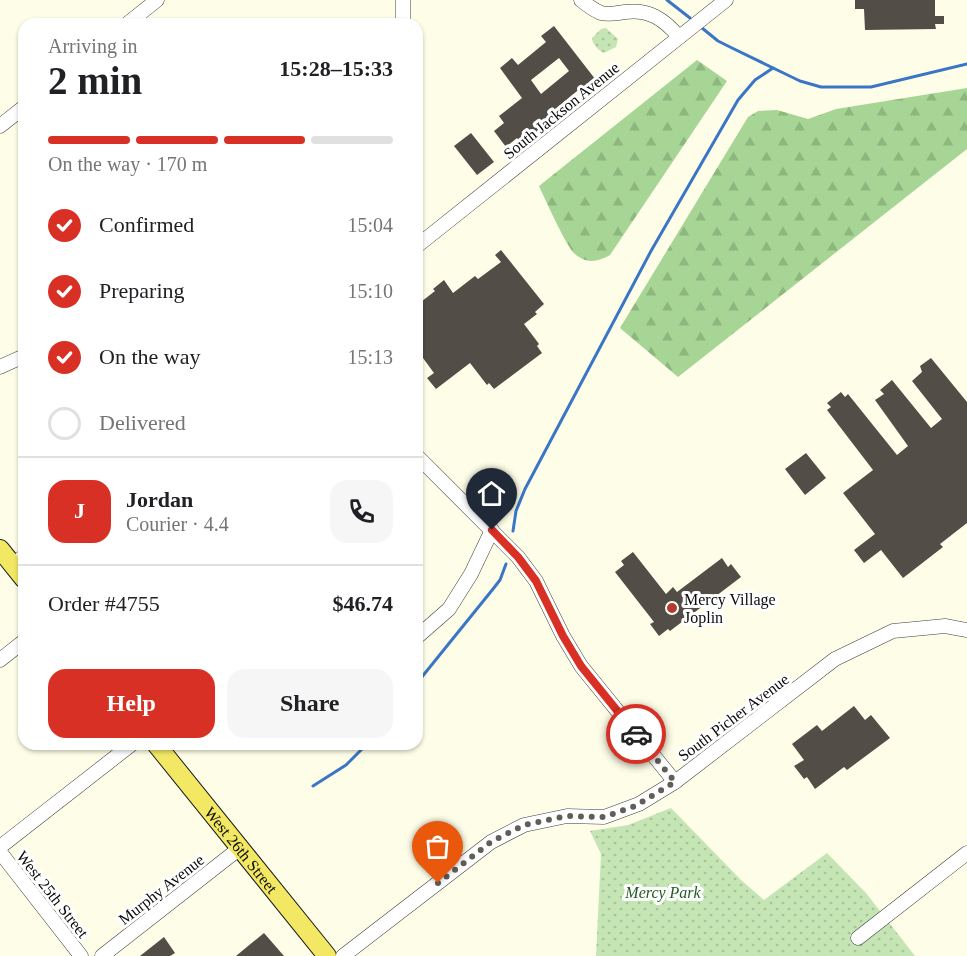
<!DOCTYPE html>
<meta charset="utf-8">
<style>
body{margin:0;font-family:Georgia,serif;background:#f6f6f6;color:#202124;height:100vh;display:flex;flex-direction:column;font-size:22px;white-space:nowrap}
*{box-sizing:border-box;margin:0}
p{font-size:20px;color:#757577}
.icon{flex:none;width:33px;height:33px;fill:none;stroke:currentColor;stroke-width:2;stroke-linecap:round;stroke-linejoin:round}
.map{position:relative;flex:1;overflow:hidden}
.panel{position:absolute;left:18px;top:18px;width:405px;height:732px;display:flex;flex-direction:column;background:#fff;border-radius:18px;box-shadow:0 2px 4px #0004}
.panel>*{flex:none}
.pin{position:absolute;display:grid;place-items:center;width:51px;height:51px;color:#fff;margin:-62px -26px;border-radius:50% 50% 50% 0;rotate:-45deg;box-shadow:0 0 6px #0007}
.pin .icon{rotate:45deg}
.courier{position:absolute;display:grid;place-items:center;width:60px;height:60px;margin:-30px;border:4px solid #d93025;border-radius:50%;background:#fff;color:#222;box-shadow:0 2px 8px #0007}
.headline em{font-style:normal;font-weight:600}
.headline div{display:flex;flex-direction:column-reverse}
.headline{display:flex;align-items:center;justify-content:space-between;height:102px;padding:0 30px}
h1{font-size:39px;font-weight:600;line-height:45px}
.bar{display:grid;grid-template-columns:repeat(4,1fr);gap:9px 6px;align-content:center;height:72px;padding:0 30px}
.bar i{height:8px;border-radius:4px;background:#e0e0e0}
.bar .current{background:#d93025}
.bar p{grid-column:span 4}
.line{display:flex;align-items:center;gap:15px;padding:0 30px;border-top:2px solid #e0e0e0}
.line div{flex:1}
.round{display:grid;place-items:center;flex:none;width:63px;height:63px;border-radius:18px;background:#f6f6f6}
ol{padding:0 30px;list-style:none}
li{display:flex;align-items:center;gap:18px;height:66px}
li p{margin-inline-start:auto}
li .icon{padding:6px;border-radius:50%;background:#d93025;color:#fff;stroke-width:4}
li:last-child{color:#757577}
li i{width:33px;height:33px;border:3px solid #e0e0e0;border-radius:50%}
.button{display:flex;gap:12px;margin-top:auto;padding:12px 30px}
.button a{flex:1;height:69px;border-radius:18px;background:#d93025;color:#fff;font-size:24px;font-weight:600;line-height:69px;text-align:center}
.button a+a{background:#f6f6f6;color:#202124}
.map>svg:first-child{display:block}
.forest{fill:url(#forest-firs)}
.park{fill:url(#park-dots)}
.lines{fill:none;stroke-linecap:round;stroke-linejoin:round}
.stream{stroke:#3a75c6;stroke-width:3}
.building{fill:#524d47;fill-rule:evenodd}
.minor-casing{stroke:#3d3d3d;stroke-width:15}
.major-casing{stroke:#1b1b1b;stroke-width:20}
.minor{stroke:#fff;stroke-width:14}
.major{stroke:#f2e864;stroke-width:18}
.done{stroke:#5f5f58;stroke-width:6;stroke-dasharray:0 10.8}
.route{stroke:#d93025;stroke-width:8}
.poi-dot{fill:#b23b2a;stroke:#fff;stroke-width:2}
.labels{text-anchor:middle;stroke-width:6;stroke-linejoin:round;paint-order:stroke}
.street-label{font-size:16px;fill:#0a0a0a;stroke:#fff}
.poi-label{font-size:16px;fill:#0a0a0a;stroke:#fff;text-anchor:start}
.park-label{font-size:16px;font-style:italic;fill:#215d1f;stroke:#fff}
</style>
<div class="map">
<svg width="967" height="956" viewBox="0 0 967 956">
<defs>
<pattern id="forest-firs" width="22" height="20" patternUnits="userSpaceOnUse" patternTransform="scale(1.5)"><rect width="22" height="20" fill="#a6d595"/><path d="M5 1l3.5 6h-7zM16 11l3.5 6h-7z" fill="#8eb67f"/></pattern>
<pattern id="park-dots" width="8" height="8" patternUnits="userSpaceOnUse" patternTransform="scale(1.5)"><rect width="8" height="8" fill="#c5e5b4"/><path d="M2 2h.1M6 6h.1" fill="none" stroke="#a8c399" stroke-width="1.8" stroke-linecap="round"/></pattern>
</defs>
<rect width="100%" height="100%" fill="#fefee8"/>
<g class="forest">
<path d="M697,60L727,81L610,255C598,262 586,264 575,254C567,248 545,199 539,186Z"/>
<polygon points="967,88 967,149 678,377 620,328 748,117 758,111 777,110 808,119 836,109"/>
</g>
<g class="park">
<path d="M606,28L618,39L616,47L604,53C599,51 592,44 592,38L601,29Z"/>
<polygon points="671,808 741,880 764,900 827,853 866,893 915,956 596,956 601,854 590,831 628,825"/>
</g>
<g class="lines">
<g class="stream">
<polyline points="667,0 690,18"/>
<polyline points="702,28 718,41 732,48 800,81 821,87 871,87 967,64"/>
<polyline points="513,531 516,511 525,489 651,251 738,100 755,80 773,68"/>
<polyline points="417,683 493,589 500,580 506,564"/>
<polyline points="313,786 346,765 367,744"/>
</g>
</g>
<g class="building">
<polygon points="855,0 935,0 935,16 944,16 944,24 935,24 936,29 865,30 864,9 855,9"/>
<path d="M554,26L599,84L587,93L582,87L554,110L558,115L521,144L517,138L506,147L494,131L504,123L499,116L522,98L500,68L512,58L518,65L546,42L541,36ZM559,58L569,71L541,94L531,80Z"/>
<polygon points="471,133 494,162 477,175 454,146"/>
<polygon points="501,250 544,304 535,312 537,314 524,324 539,344 537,346 542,353 494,389 489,383 487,385 470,363 436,389 427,378 434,373 423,358 417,363 417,305 435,291 433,289 444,280 453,293 475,276 478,279 501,262 495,255"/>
<polygon points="931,358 967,402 967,523 940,544 943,547 903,578 881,550 864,563 854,550 875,534 843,493 873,470 827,410 831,407 827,403 841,392 845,397 848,394 897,455 908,446 875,400 884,394 880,390 892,380 931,428 942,419 912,381 922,372 920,366"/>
<polygon points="806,453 826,478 805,495 785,469"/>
<polygon points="633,552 666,594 673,587 677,592 722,558 728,567 731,564 741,577 670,631 668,629 659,636 650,624 654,622 615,572 624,565 621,561"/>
<polygon points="854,706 865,720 871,715 890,738 847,770 844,767 815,789 807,777 804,779 794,766 804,760 792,744 817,725 822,731"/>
<polygon points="264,933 284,956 236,956 248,946"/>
<polygon points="164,937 175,953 170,956 140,956"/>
</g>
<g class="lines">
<defs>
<g id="minor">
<path d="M581,0C587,5 594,10 601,13C610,15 617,13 625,12C649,9 664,19 679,37"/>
<polyline points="127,24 157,0"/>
<polyline points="403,24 403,0"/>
<polyline points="0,126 24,107"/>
<polyline points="417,246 726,0"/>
<polyline points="0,367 24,356"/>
<polyline points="417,456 518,557 536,581 563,636 581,666 675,782"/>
<polyline points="13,565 24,556"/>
<polyline points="417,637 449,609 471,574 492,530"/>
<polyline points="0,660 24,641"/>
<polyline points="0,847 132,744"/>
<polyline points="0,852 81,956"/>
<polyline points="858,938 967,853"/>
<polyline points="102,956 240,848"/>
<polyline points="343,956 491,842 524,825 567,816 604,817 639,804 675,782 835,659 893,631 945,626 967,630"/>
</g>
<g id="major">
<polyline points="0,549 24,579"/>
<path id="s1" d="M156,744L327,956"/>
</g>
</defs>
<use href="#minor" class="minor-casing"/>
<use href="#major" class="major-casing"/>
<use href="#minor" class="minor"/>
<use href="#major" class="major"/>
</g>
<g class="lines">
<polyline class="done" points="438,883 491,842 524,825 567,816 604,817 635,806 675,782 636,734"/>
<polyline class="route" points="492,530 518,557 536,581 563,636 581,666 636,734"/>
</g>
<circle class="poi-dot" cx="672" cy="608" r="6"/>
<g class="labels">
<g class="street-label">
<text transform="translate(561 110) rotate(-39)" y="6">South Jackson Avenue</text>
<text transform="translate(733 717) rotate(-37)" y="6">South Picher Avenue</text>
<text dy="6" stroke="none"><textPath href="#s1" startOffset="136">West 26th Street</textPath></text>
<text transform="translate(161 889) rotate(-38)" y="6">Murphy Avenue</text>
<text transform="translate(53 894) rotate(52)" y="6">West 25th Street</text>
</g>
<g class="poi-label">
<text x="684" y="605">Mercy Village<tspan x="684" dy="18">Joplin</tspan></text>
</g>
<g class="park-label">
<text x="663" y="898">Mercy Park</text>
</g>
</g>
</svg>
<div class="pin" style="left:438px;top:883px;background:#ea580c"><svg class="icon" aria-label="bag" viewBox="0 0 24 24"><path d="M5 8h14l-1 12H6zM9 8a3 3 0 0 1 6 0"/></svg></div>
<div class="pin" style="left:492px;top:530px;background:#1f2937"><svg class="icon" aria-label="home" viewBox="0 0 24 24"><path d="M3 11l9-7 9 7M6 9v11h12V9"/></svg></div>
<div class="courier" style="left:636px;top:734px"><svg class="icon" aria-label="car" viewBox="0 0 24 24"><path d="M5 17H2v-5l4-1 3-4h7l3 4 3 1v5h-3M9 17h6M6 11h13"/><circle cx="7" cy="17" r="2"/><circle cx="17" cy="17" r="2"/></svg></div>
<section class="panel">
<div class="headline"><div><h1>2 min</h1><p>Arriving in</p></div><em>15:28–15:33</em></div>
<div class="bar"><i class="current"></i><i class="current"></i><i class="current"></i><i></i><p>On the way · 170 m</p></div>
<ol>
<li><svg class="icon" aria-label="check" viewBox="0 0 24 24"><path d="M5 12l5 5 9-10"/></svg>Confirmed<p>15:04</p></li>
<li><svg class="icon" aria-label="check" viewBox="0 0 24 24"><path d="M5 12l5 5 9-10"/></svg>Preparing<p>15:10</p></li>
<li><svg class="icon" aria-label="check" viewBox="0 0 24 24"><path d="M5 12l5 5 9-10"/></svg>On the way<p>15:13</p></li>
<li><i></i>Delivered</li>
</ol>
<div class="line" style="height:108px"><b class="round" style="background:#d93025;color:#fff">J</b><div><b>Jordan</b><p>Courier · 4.4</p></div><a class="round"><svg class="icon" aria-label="phone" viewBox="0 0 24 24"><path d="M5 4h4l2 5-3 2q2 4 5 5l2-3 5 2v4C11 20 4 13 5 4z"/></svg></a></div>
<div class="line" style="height:78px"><div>Order #4755</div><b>$46.74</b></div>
<div class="button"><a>Help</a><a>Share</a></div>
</section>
</div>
